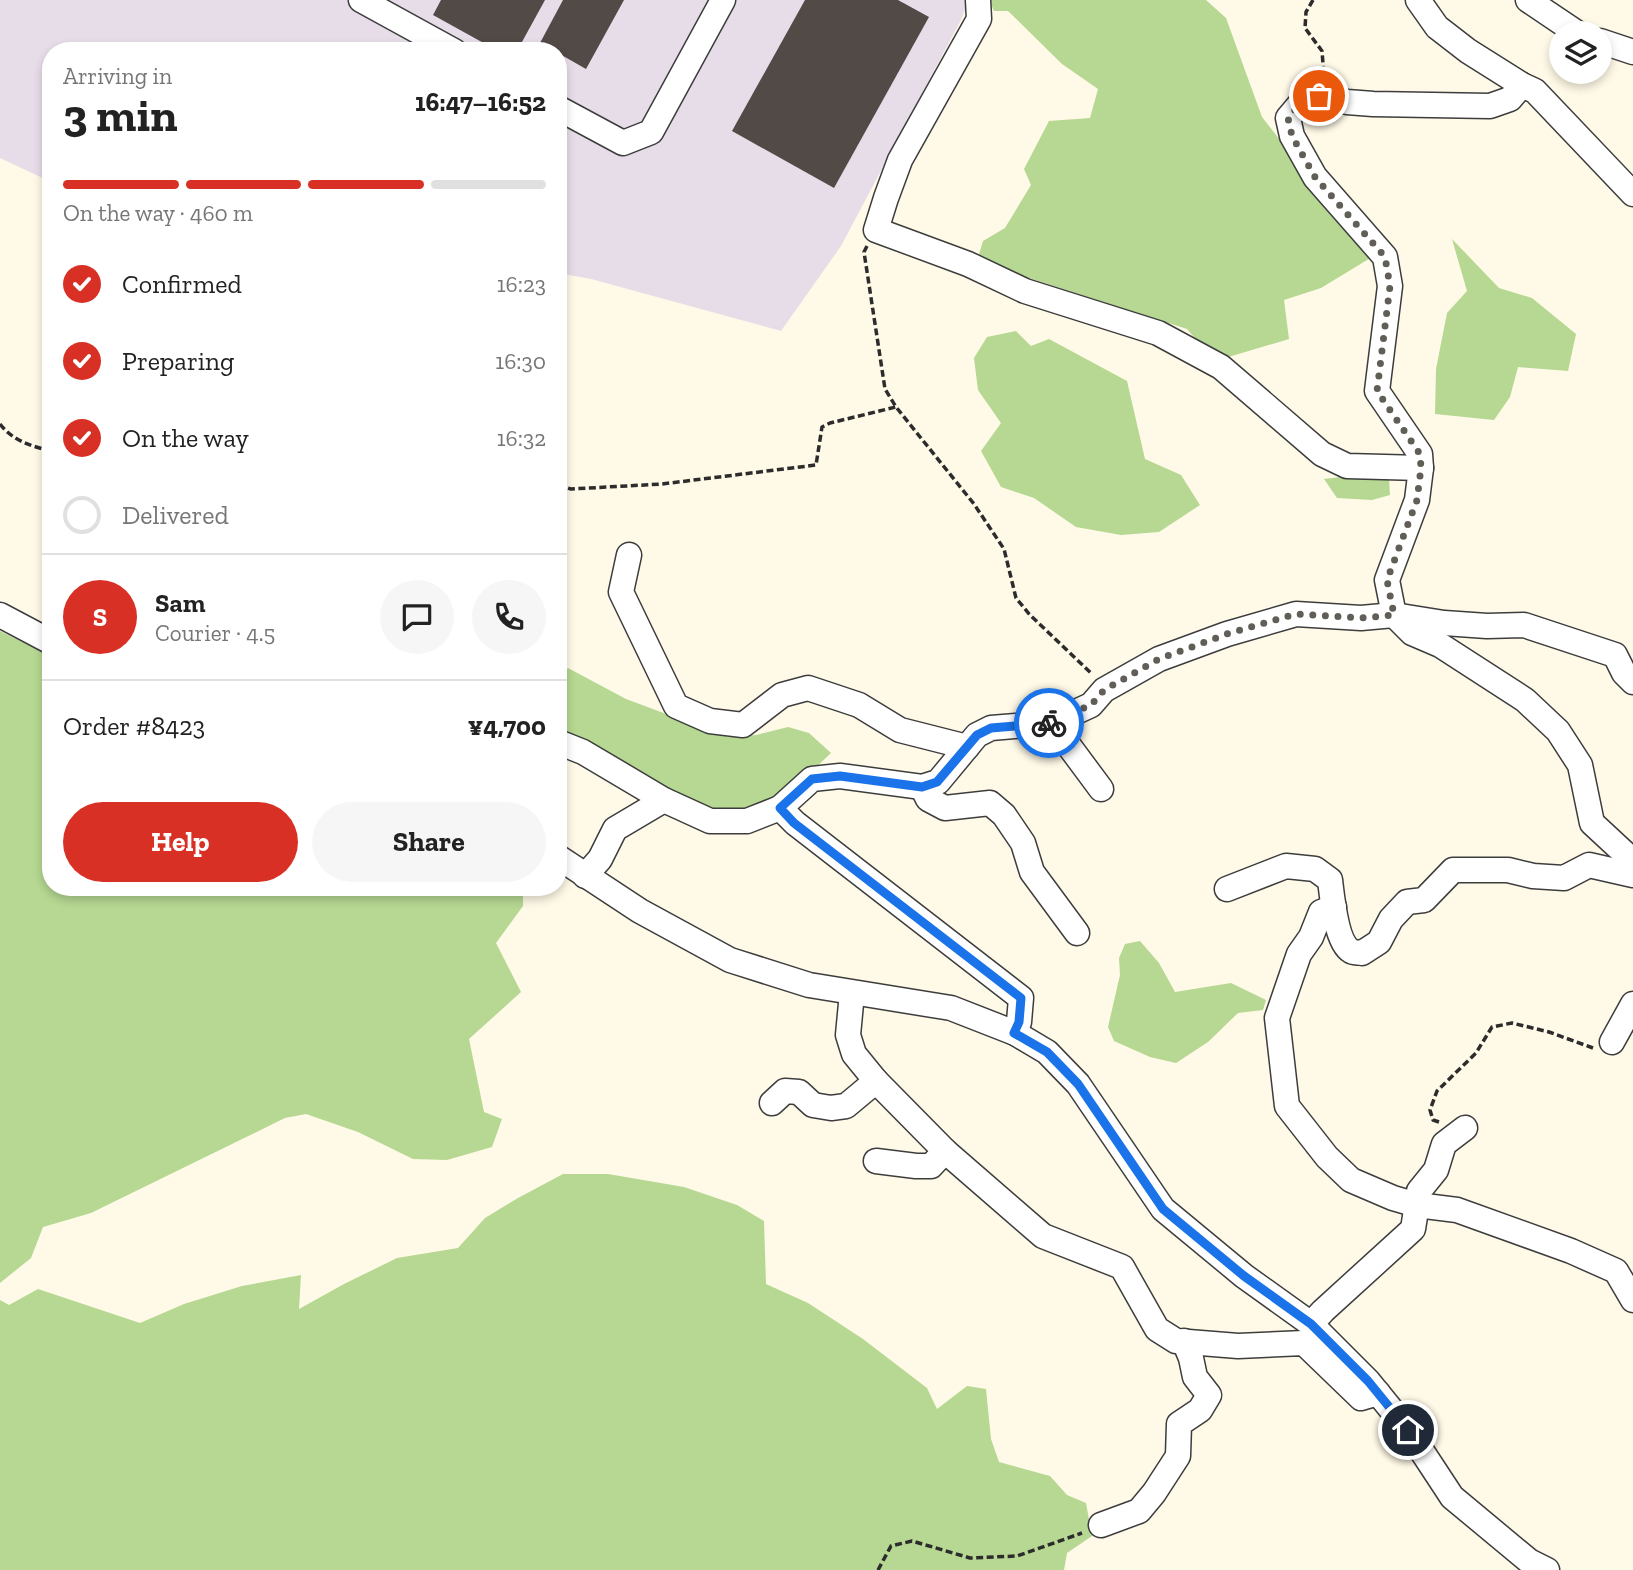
<!DOCTYPE html>
<meta charset="utf-8">
<style>
body{margin:0;font-family:"Zilla Slab",serif;background:#f6f6f6;color:#222;height:100vh;display:flex;flex-direction:column;font-size:26px;white-space:nowrap}
*{box-sizing:border-box;margin:0}
p{font-size:23px;color:#767676}
.icon{flex:none;width:38px;height:38px;fill:none;stroke:currentColor;stroke-width:2;stroke-linecap:round;stroke-linejoin:round}
.map{position:relative;flex:1;overflow:hidden}
.drawer{position:absolute;left:42px;top:42px;width:525px;height:854px;display:flex;flex-direction:column;background:#fff;border-radius:28px;box-shadow:0 4px 10px #0003}
.drawer>*{flex:none}
.buttons{position:absolute;left:1549px;top:21px;display:grid;gap:14px}
.buttons a{display:grid;place-items:center;width:63px;height:63px;border-radius:50%;background:#fff;box-shadow:0 4px 10px #0003;font-size:35px}
.pin{position:absolute;display:grid;place-items:center;width:60px;height:60px;color:#fff;margin:-30px;border:4px solid #fff;border-radius:50%;box-shadow:0 2px 7px #0007}
.courier{position:absolute;display:grid;place-items:center;width:70px;height:70px;margin:-35px;border:5px solid #1a73e8;border-radius:50%;background:#fff;color:#222;box-shadow:0 2px 9px #0007}
.overview em{font-style:normal;font-weight:700}
.overview div{display:flex;flex-direction:column-reverse}
.overview{display:flex;align-items:center;justify-content:space-between;height:119px;padding:0 21px}
h1{font-size:46px;font-weight:700;line-height:52px}
.bar{display:grid;grid-template-columns:repeat(4,1fr);gap:10px 7px;align-content:center;height:84px;padding:0 21px}
.bar i{height:9px;border-radius:5px;background:#e0e0e0}
.bar .selected{background:#d93025}
.bar p{grid-column:span 4}
.line{display:flex;align-items:center;gap:18px;padding:0 21px;border-top:2px solid #e0e0e0}
.line div{flex:1}
.round{display:grid;place-items:center;flex:none;width:74px;height:74px;border-radius:37px;background:#f6f6f6}
ol{padding:0 21px;list-style:none}
li{display:flex;align-items:center;gap:21px;height:77px}
li p{margin-inline-start:auto}
li .icon{padding:7px;border-radius:50%;background:#d93025;color:#fff;stroke-width:4}
li:last-child{color:#767676}
li i{width:38px;height:38px;border:4px solid #e0e0e0;border-radius:50%}
.button{display:flex;gap:14px;margin-top:auto;padding:14px 21px}
.button a{flex:1;height:80px;border-radius:42px;background:#d93025;color:#fff;font-size:28px;font-weight:700;line-height:80px;text-align:center}
.button a+a{background:#f6f6f6;color:#222}
.map>svg:first-child{display:block}
.industrial{fill:#e7dde9}
.forest{fill:#b6d892}
.building{fill:#524a46}
.lines{fill:none;stroke-linecap:round;stroke-linejoin:round}
.minor-casing{stroke:#3d3d3d;stroke-width:27}
.path{stroke:#2c2c2c;stroke-width:3.5;stroke-dasharray:7 3.5;stroke-linecap:butt}
.minor{stroke:#fff;stroke-width:24}
.done{stroke:#605e57;stroke-width:7;stroke-dasharray:0 12.6}
.route{stroke:#1a73e8;stroke-width:9}
</style>
<div class="map">
<svg width="1633" height="1570" viewBox="0 0 1633 1570">
<rect width="100%" height="100%" fill="#fff9e7"/>
<polygon class="industrial" points="0,0 967,0 968,2 961,20 841,246 781,331 591,279 558,273 558,51 51,51 51,182 0,158"/>
<g class="forest">
<polygon points="989,0 1206,0 1226,18 1262,117 1372,257 1321,288 1284,300 1289,339 1215,361 1187,329 977,261 983,241 1005,228 1031,185 1024,169 1049,121 1090,118 1098,89 1062,64 1008,11 994,11"/>
<polygon points="1452,239 1499,288 1532,298 1576,334 1568,371 1518,367 1510,397 1494,420 1435,414 1436,369 1447,313 1467,291"/>
<polygon points="1016,331 1031,346 1049,339 1127,381 1145,459 1181,475 1200,505 1159,532 1121,535 1076,527 1034,498 1001,487 981,451 1001,423 978,390 974,358 987,337"/>
<polygon points="1365,474 1389,478 1390,495 1372,500 1337,498 1324,479"/>
<polygon points="0,631 51,656 51,887 523,887 523,906 496,943 521,992 469,1039 484,1112 502,1119 492,1147 447,1160 413,1159 358,1132 306,1114 285,1118 91,1213 43,1227 31,1258 0,1283"/>
<polygon points="568,668 626,699 728,737 756,735 788,727 809,733 831,753 776,805 741,813 712,811 558,735 558,677"/>
<polygon points="1140,941 1159,963 1175,992 1231,983 1266,1000 1263,1010 1238,1013 1208,1042 1176,1063 1150,1057 1114,1041 1108,1027 1120,975 1119,958 1125,944"/>
<polygon points="563,1174 608,1174 684,1187 737,1205 764,1221 766,1284 808,1303 863,1339 927,1388 937,1409 967,1386 986,1389 991,1439 999,1462 1050,1476 1067,1495 1086,1503 1092,1536 1067,1553 1064,1570 0,1570 0,1300 9,1305 38,1289 140,1323 184,1304 242,1286 301,1275 299,1309 344,1284 397,1258 458,1248 485,1218 518,1198"/>
</g>
<g class="building">
<polygon points="441,0 545,0 517,51 498,51 433,15"/>
<polygon points="563,0 624,0 586,69 558,53 558,51 554,51 540,43"/>
<polygon points="805,0 898,0 929,17 834,188 732,131"/>
</g>
<g class="lines">
<defs>
<g id="minor">
<polyline points="361,0 454,51"/>
<polyline points="978,0 979,19 900,160 886,198 876,230 968,264 1025,291 1158,333 1221,367 1322,454 1347,466 1421,468"/>
<polyline points="1418,0 1437,27 1468,51 1522,85 1535,91 1633,194"/>
<polyline points="1528,0 1577,33"/>
<polyline points="1600,41 1633,52"/>
<polyline points="1522,85 1510,99 1490,106 1373,104 1347,102 1328,96 1319,96 1299,105 1288,118 1292,136 1315,177 1385,257 1390,286 1377,391 1420,454 1421,468 1417,500 1387,580 1394,615 1412,633 1440,645 1525,700 1558,731 1580,765 1592,823 1633,861"/>
<polyline points="558,108 623,143 651,132 723,0"/>
<polyline points="629,555 621,592 676,706 710,721 743,725 782,695 808,688 859,705 900,730 967,747"/>
<polyline points="0,615 51,642"/>
<polyline points="1052,723 1101,789"/>
<polyline points="558,742 583,752 664,800 710,821 747,821 780,808"/>
<polyline points="922,787 928,799 945,808 990,803 1004,815 1023,843 1032,872 1077,933"/>
<polyline points="558,857 640,911 730,960 809,985 951,1008 1015,1033 1047,1052 1078,1084 1163,1209 1244,1276 1311,1324 1368,1381 1408,1430 1452,1497 1529,1561 1547,1570"/>
<polyline points="585,876 600,859 615,829 664,800"/>
<path d="M1227,889L1286,866L1315,869L1330,880C1332,896 1336,942 1351,951C1354,953 1358,952 1362,953L1379,942L1391,919L1407,902L1424,900L1453,870H1508L1533,876L1564,878L1589,865L1633,875"/>
<polyline points="1334,907 1321,912 1311,937 1299,954 1277,1018 1287,1106 1327,1157 1351,1180 1393,1198 1417,1205 1457,1210 1571,1251 1616,1271 1633,1300"/>
<polyline points="852,993 848,1035 854,1054 876,1081 945,1151 1043,1236 1122,1267 1157,1329 1176,1341 1238,1346 1304,1343 1361,1398 1378,1393"/>
<polyline points="1015,1033 1019,1022 1021,998 795,823 780,808 812,779 840,776 922,787 938,782 977,735 991,728 1052,723 1091,705 1104,690 1159,659 1227,634 1296,614 1361,618 1394,615 1444,623 1487,626 1524,625 1615,655 1624,673 1633,682"/>
<polyline points="1612,1042 1633,1004"/>
<polyline points="772,1103 785,1091 799,1092 813,1105 831,1108 846,1106 876,1081"/>
<polyline points="876,1161 916,1166 931,1166 945,1151"/>
<polyline points="1311,1324 1323,1311 1413,1229 1419,1191 1436,1170 1444,1144 1465,1128"/>
<polyline points="1101,1525 1139,1511 1154,1493 1178,1456 1179,1424 1200,1410 1209,1395 1195,1377 1191,1358 1184,1341"/>
</g>
</defs>
<use href="#minor" class="minor-casing"/>
<g class="path">
<polyline points="1313,0 1306,12 1305,28 1322,51 1324,77"/>
<polyline points="867,246 864,252 885,389 896,407 974,504 1004,549 1016,598 1030,615 1092,674"/>
<path d="M0,424C13,441 31,446 51,451"/>
<polyline points="558,485 571,489 662,484 816,465 822,427 830,423 896,407"/>
<polyline points="1439,1122 1433,1120 1430,1110 1437,1091 1476,1053 1492,1027 1512,1023 1549,1032 1593,1048"/>
<polyline points="878,1570 891,1546 912,1541 970,1558 1017,1556 1082,1533"/>
</g>
<use href="#minor" class="minor"/>
</g>
<g class="lines">
<polyline class="done" points="1049,723 1091,705 1104,690 1159,659 1227,634 1296,614 1361,618 1394,615 1387,580 1417,500 1421,468 1420,454 1377,391 1390,286 1385,257 1315,177 1292,136 1288,118 1299,105 1319,96"/>
<polyline class="route" points="1049,723 991,728 977,735 937,782 922,787 840,776 812,779 780,808 794,823 1021,998 1019,1022 1014,1033 1047,1052 1078,1084 1163,1209 1244,1276 1311,1324 1368,1381 1408,1430"/>
</g>
</svg>
<div class="buttons">
<a><svg class="icon" aria-label="layers" viewBox="0 0 24 24"><path d="M12 4l9 5-9 5-9-5zM3 14l9 5 9-5"/></svg></a>
</div>
<div class="pin" style="left:1319px;top:96px;background:#ea580c"><svg class="icon" aria-label="bag" viewBox="0 0 24 24"><path d="M5 8h14l-1 12H6zM9 8a3 3 0 0 1 6 0"/></svg></div>
<div class="pin" style="left:1408px;top:1430px;background:#1f2937"><svg class="icon" aria-label="home" viewBox="0 0 24 24"><path d="M3 11l9-7 9 7M6 9v11h12V9"/></svg></div>
<div class="courier" style="left:1049px;top:723px"><svg class="icon" aria-label="bike" viewBox="0 0 24 24"><circle cx="6" cy="16" r="4"/><circle cx="18" cy="16" r="4"/><path d="M6 16l4-8h5l3 8M10 8l3 8H6M13 5h3"/></svg></div>
<section class="drawer">
<div class="overview"><div><h1>3 min</h1><p>Arriving in</p></div><em>16:47–16:52</em></div>
<div class="bar"><i class="selected"></i><i class="selected"></i><i class="selected"></i><i></i><p>On the way · 460 m</p></div>
<ol>
<li><svg class="icon" aria-label="check" viewBox="0 0 24 24"><path d="M5 12l5 5 9-10"/></svg>Confirmed<p>16:23</p></li>
<li><svg class="icon" aria-label="check" viewBox="0 0 24 24"><path d="M5 12l5 5 9-10"/></svg>Preparing<p>16:30</p></li>
<li><svg class="icon" aria-label="check" viewBox="0 0 24 24"><path d="M5 12l5 5 9-10"/></svg>On the way<p>16:32</p></li>
<li><i></i>Delivered</li>
</ol>
<div class="line" style="height:126px"><b class="round" style="background:#d93025;color:#fff">S</b><div><b>Sam</b><p>Courier · 4.5</p></div><a class="round"><svg class="icon" aria-label="chat" viewBox="0 0 24 24"><path d="M4 5h16v11H9l-5 4z"/></svg></a><a class="round"><svg class="icon" aria-label="phone" viewBox="0 0 24 24"><path d="M5 4h4l2 5-3 2q2 4 5 5l2-3 5 2v4C11 20 4 13 5 4z"/></svg></a></div>
<div class="line" style="height:91px"><div>Order #8423</div><b>¥4,700</b></div>
<div class="button"><a>Help</a><a>Share</a></div>
</section>
</div>
